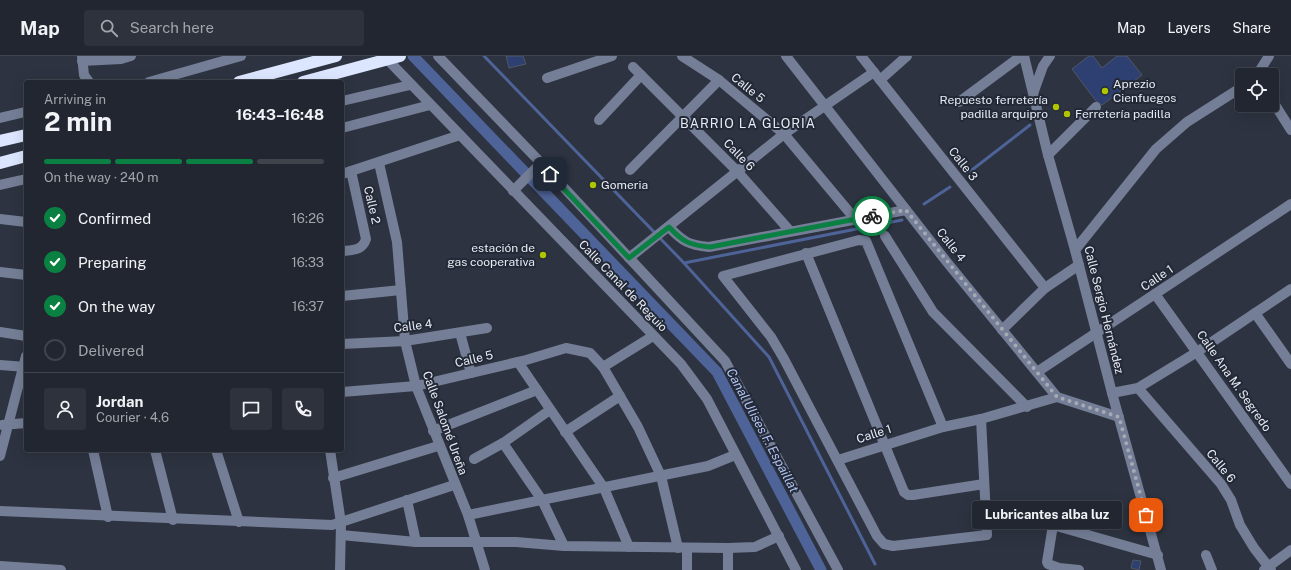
<!DOCTYPE html>
<meta charset="utf-8">
<style>
body{margin:0;font-family:"Public Sans",sans-serif;background:#2e323c;color:#f1f3f6;height:100vh;display:flex;flex-direction:column;font-size:15px;white-space:nowrap}
*{box-sizing:border-box;margin:0}
p{font-size:13px;color:#a2a5ab}
.icon{flex:none;width:22px;height:22px;fill:none;stroke:currentColor;stroke-width:2;stroke-linecap:round;stroke-linejoin:round}
.map{position:relative;flex:1;overflow:hidden}
.sheet{position:absolute;left:24px;top:24px;width:320px;height:372px;display:flex;flex-direction:column;background:#222630;border-radius:4px;box-shadow:0 4px 16px #0002,0 0 0 1px #3f434c}
.sheet>*{flex:none}
.fabs{position:absolute;left:1235px;top:12px;display:grid;gap:8px}
.fabs a{display:grid;place-items:center;width:44px;height:44px;border-radius:4px;background:#222630;box-shadow:0 4px 16px #0002,0 0 0 1px #3f434c;font-size:20px}
.pin{position:absolute;display:grid;place-items:center;width:34px;height:34px;color:#fff;margin:-17px;border-radius:8px;box-shadow:0 2px 6px #0006}
.courier{position:absolute;display:grid;place-items:center;width:40px;height:40px;margin:-20px;border:3px solid #0b8043;border-radius:50%;background:#fff;color:#222;box-shadow:0 1px 5px #0007}
.bubble{position:absolute;height:28px;border-radius:4px;background:#222630;box-shadow:0 4px 16px #0002,0 0 0 1px #3f434c;font-size:13px;font-weight:700;line-height:28px;text-align:center}
.head em{font-style:normal;font-weight:700}
.head div{display:flex;flex-direction:column-reverse}
.head{display:flex;align-items:center;justify-content:space-between;height:68px;padding:0 20px}
h1{font-size:26px;font-weight:700;line-height:30px}
.bar{display:grid;grid-template-columns:repeat(4,1fr);gap:6px 4px;align-content:center;height:48px;padding:0 20px}
.bar i{height:5px;border-radius:3px;background:#3f434c}
.bar .current{background:#0b8043}
.bar p{grid-column:span 4}
.line{display:flex;align-items:center;gap:10px;padding:0 20px;border-top:1px solid #3f434c}
.line div{flex:1}
.round{display:grid;place-items:center;flex:none;width:42px;height:42px;border-radius:4px;background:#2e323c}
ol{padding:0 20px;list-style:none}
li{display:flex;align-items:center;gap:12px;height:44px}
li p{margin-inline-start:auto}
li .icon{padding:4px;border-radius:50%;background:#0b8043;color:#fff;stroke-width:4}
li:last-child{color:#a2a5ab}
li i{width:22px;height:22px;border:2px solid #3f434c;border-radius:50%}
header{display:flex;align-items:center;gap:24px;box-sizing:border-box;height:56px;padding:0 20px;background:#222630;border-bottom:1px solid #3f434c}
header strong{font-size:19px}
nav{display:flex;gap:22px;margin-inline-start:auto;font-size:14px}
.search{width:280px;height:36px;background:#2e323c;display:flex;align-items:center;gap:10px;box-sizing:border-box;padding:0 14px;border-radius:4px;color:#a2a5ab;font-size:15px}
.map>svg:first-child{display:block}
.lines{fill:none;stroke-linecap:round;stroke-linejoin:round}
.stream{stroke:#4e6397;stroke-width:3}
.canal{stroke:#4e6397;stroke-width:11}
.building{fill:#2e4071;stroke:#505664}
.minor{stroke:#747e96;stroke-width:10}
.highway{stroke:#dce6fe;stroke-width:12}
.done{stroke:#a5aab4;stroke-width:4;stroke-dasharray:0 7.2}
.route{stroke:#0b8043;stroke-width:5}
.poi-dot{fill:#b0c501;stroke:#232936;stroke-width:1.5}
.labels{text-anchor:middle;stroke-width:4;stroke-linejoin:round;paint-order:stroke}
.poi-label{font-size:12px;fill:#e6eaf3;stroke:#232936;text-anchor:start}
.street-label{font-size:12px;fill:#e6eaf3;stroke:#232936}
.neighbourhood-label{font-size:13px;letter-spacing:1px;fill:#e6eaf3;stroke:#232936}
.water-label{font-size:13px;font-style:italic;fill:#b0c4f3;stroke:#232936}
</style>
<header>
<strong>Map</strong>
<div class="search"><svg class="icon" aria-label="search" viewBox="0 0 24 24"><circle cx="10" cy="10" r="6"/><path d="M15 15l6 6"/></svg>Search here</div>
<nav><a>Map</a><a>Layers</a><a>Share</a></nav>
</header>
<div class="map">
<svg width="1291" height="514" viewBox="0 0 1291 514">
<rect width="100%" height="100%" fill="#2d3340"/>
<g class="lines">
<g class="stream">
<polyline points="484,0 684,207 769,301 875,508"/>
<polyline points="968,117 1030,69"/>
<polyline points="924,148 950,131"/>
<polyline points="684,207 902,164"/>
</g>
<polyline class="canal" points="413,0 717,316 821,514"/>
</g>
<g class="building">
<polygon points="506,0 523,0 526,8 509,12"/>
<polygon points="1089,0 1093,0 1102,12 1117,0 1127,0 1142,19 1102,49 1096,45 1072,13"/>
<polygon points="1133,504 1141,505 1139,514 1131,512"/>
</g>
<g class="lines">
<g class="minor">
<polyline points="82,0 84,19 89,26"/>
<polyline points="384,0 681,308 707,343 796,514"/>
<polyline points="438,0 541,107 725,305 838,514"/>
<polyline points="682,0 719,24 784,78 855,163"/>
<polyline points="786,0 946,205 1057,341 1119,361"/>
<polyline points="861,0 1045,232"/>
<polyline points="1024,0 1048,99 1075,194 1112,337 1161,514"/>
<polyline points="82,5 121,3 131,0"/>
<polyline points="633,11 737,115 790,175"/>
<polyline points="1257,19 1269,0"/>
<polyline points="547,22 612,0"/>
<polyline points="880,24 907,0"/>
<polyline points="149,26 241,0"/>
<polyline points="1034,35 1043,10 1050,0"/>
<polyline points="1272,44 1291,74"/>
<polyline points="342,45 410,29"/>
<polyline points="959,46 1021,0"/>
<polyline points="0,62 25,56"/>
<polyline points="599,64 641,19"/>
<polyline points="342,72 430,49"/>
<polyline points="1048,99 1096,51"/>
<polyline points="379,107 397,186 405,285 416,330 468,459 485,514"/>
<polyline points="630,114 719,24"/>
<polyline points="342,118 460,79"/>
<polyline points="0,129 26,123"/>
<polyline points="513,135 541,107"/>
<polyline points="0,163 26,166"/>
<path d="M669,171C683,186 689,189 709,191L906,154"/>
<polyline points="885,180 933,256 1027,351"/>
<polyline points="1075,194 1156,93 1187,66 1242,31"/>
<path d="M342,195C353,194 362,195 366,183L351,115"/>
<polyline points="806,197 904,436 908,439 913,439 984,428"/>
<polyline points="629,202 784,78 874,16"/>
<polyline points="0,216 26,219"/>
<polyline points="1155,238 1291,428"/>
<polyline points="342,240 401,234"/>
<polyline points="1255,257 1291,308"/>
<polyline points="1002,274 1045,232 1079,209"/>
<polyline points="0,276 26,280"/>
<polyline points="460,277 471,317"/>
<polyline points="342,288 405,285 487,272"/>
<polyline points="518,306 604,432 629,491"/>
<polyline points="0,309 26,311"/>
<polyline points="603,311 653,280"/>
<polyline points="1037,316 1291,148"/>
<polyline points="1138,332 1221,428 1231,444 1240,469 1254,492 1271,514"/>
<polyline points="342,336 416,330 526,304 566,292 590,297 603,311 638,371 661,420 678,492"/>
<polyline points="1112,337 1138,332 1197,296 1291,233"/>
<polyline points="2,369 26,367"/>
<polyline points="943,371 866,185 859,184 723,220 771,281 784,303 877,480 884,488 893,490 987,479 981,363"/>
<polyline points="433,375 537,334"/>
<polyline points="565,376 620,340"/>
<polyline points="503,387 542,444 564,490"/>
<polyline points="93,394 108,461"/>
<polyline points="155,394 173,464"/>
<polyline points="216,394 239,466"/>
<polyline points="330,394 341,467 340,514"/>
<polyline points="0,400 26,300"/>
<polyline points="474,403 503,387 550,354"/>
<polyline points="838,404 943,371 981,363 1057,341"/>
<polyline points="333,422 438,390"/>
<polyline points="407,444 416,486"/>
<polyline points="0,455 332,469 454,429"/>
<polyline points="468,459 708,410 735,399"/>
<polyline points="341,479 416,486 516,486 564,490 728,492 755,491 779,480"/>
<polyline points="687,492 687,514"/>
<polyline points="1206,499 1212,514"/>
<polyline points="0,510 61,514"/>
<polyline points="728,514 728,492"/>
<polyline points="1079,514 1059,512 1048,508 1047,506 1053,469 1158,499"/>
<polyline points="1264,514 1291,494"/>
</g>
<g class="highway">
<polyline points="239,26 336,0"/>
<polyline points="303,26 400,0"/>
<polyline points="0,85 26,79"/>
<polyline points="0,107 26,100"/>
</g>
</g>
<g class="lines">
<polyline class="done" points="872,160 906,154 1057,341 1119,361 1146,459"/>
<path class="route" d="M550,118L629,202L669,171C683,186 689,189 710,191L872,160"/>
</g>
<g class="poi-dot">
<circle cx="1105" cy="35" r="4"/>
<circle cx="1056" cy="51" r="4"/>
<circle cx="1067" cy="58" r="4"/>
<circle cx="593" cy="129" r="4"/>
<circle cx="543" cy="199" r="4"/>
</g>
<g class="labels">
<g class="poi-label">
<text x="1113" y="32">Aprezio<tspan x="1113" dy="14">Cienfuegos</tspan></text>
<text x="1048" y="48" text-anchor="end">Repuesto ferretería<tspan x="1048" dy="14">padilla arquipro</tspan></text>
<text x="1075" y="62">Ferretería padilla</text>
<text x="601" y="133">Gomeria</text>
<text x="535" y="196" text-anchor="end">estación de<tspan x="535" dy="14">gas cooperativa</tspan></text>
</g>
<g class="street-label">
<text transform="translate(748 32) rotate(39)" y="4">Calle 5</text>
<text transform="translate(739 99) rotate(46)" y="4">Calle 6</text>
<text transform="translate(963 108) rotate(52)" y="4">Calle 3</text>
<text transform="translate(372 149) rotate(77)" y="4">Calle 2</text>
<text transform="translate(951 189) rotate(52)" y="4">Calle 4</text>
<text transform="translate(1157 222) rotate(-34)" y="4">Calle 1</text>
<text transform="translate(623 230) rotate(46)" y="4">Calle Canal de Reguio</text>
<text transform="translate(1104 254) rotate(76)" y="4">Calle Sergio Hernández</text>
<text transform="translate(413 270) rotate(-7)" y="4">Calle 4</text>
<text transform="translate(474 303) rotate(-13)" y="4">Calle 5</text>
<text transform="translate(1234 325) rotate(55)" y="4">Calle Ana M. Segredo</text>
<text transform="translate(445 367) rotate(70)" y="4">Calle Salomé Ureña</text>
<text transform="translate(874 378) rotate(-18)" y="4">Calle 1</text>
<text transform="translate(1221 410) rotate(51)" y="4">Calle 6</text>
</g>
<g class="neighbourhood-label">
<text x="748" y="72">BARRIO LA GLORIA</text>
</g>
<g class="water-label">
<text transform="translate(763 374) rotate(62)" y="5">Canal Ulises F. Espaillat</text>
</g>
</g>
</svg>
<div class="fabs">
<a><svg class="icon" aria-label="locate" viewBox="0 0 24 24"><circle cx="12" cy="12" r="6"/><path d="M12 2v4M12 18v4M2 12h4M18 12h4"/></svg></a>
</div>
<div class="pin" style="left:1146px;top:459px;background:#ea580c"><svg class="icon" aria-label="bag" viewBox="0 0 24 24"><path d="M5 8h14l-1 12H6zM9 8a3 3 0 0 1 6 0"/></svg></div>
<div class="pin" style="left:550px;top:118px;background:#1f2937"><svg class="icon" aria-label="home" viewBox="0 0 24 24"><path d="M3 11l9-7 9 7M6 9v11h12V9"/></svg></div>
<div class="courier" style="left:872px;top:160px"><svg class="icon" aria-label="bike" viewBox="0 0 24 24"><circle cx="6" cy="16" r="4"/><circle cx="18" cy="16" r="4"/><path d="M6 16l4-8h5l3 8M10 8l3 8H6M13 5h3"/></svg></div>
<div class="bubble" style="left:972px;top:445px;width:150px">Lubricantes alba luz</div>
<section class="sheet">
<div class="head"><div><h1>2 min</h1><p>Arriving in</p></div><em>16:43–16:48</em></div>
<div class="bar"><i class="current"></i><i class="current"></i><i class="current"></i><i></i><p>On the way · 240 m</p></div>
<ol>
<li><svg class="icon" aria-label="check" viewBox="0 0 24 24"><path d="M5 12l5 5 9-10"/></svg>Confirmed<p>16:26</p></li>
<li><svg class="icon" aria-label="check" viewBox="0 0 24 24"><path d="M5 12l5 5 9-10"/></svg>Preparing<p>16:33</p></li>
<li><svg class="icon" aria-label="check" viewBox="0 0 24 24"><path d="M5 12l5 5 9-10"/></svg>On the way<p>16:37</p></li>
<li><i></i>Delivered</li>
</ol>
<div class="line" style="height:72px"><a class="round"><svg class="icon" aria-label="person" viewBox="0 0 24 24"><circle cx="12" cy="8" r="4"/><path d="M4 21q1-7 8-7t8 7"/></svg></a><div><b>Jordan</b><p>Courier · 4.6</p></div><a class="round"><svg class="icon" aria-label="chat" viewBox="0 0 24 24"><path d="M4 5h16v11H9l-5 4z"/></svg></a><a class="round"><svg class="icon" aria-label="phone" viewBox="0 0 24 24"><path d="M5 4h4l2 5-3 2q2 4 5 5l2-3 5 2v4C11 20 4 13 5 4z"/></svg></a></div>
</section>
</div>
